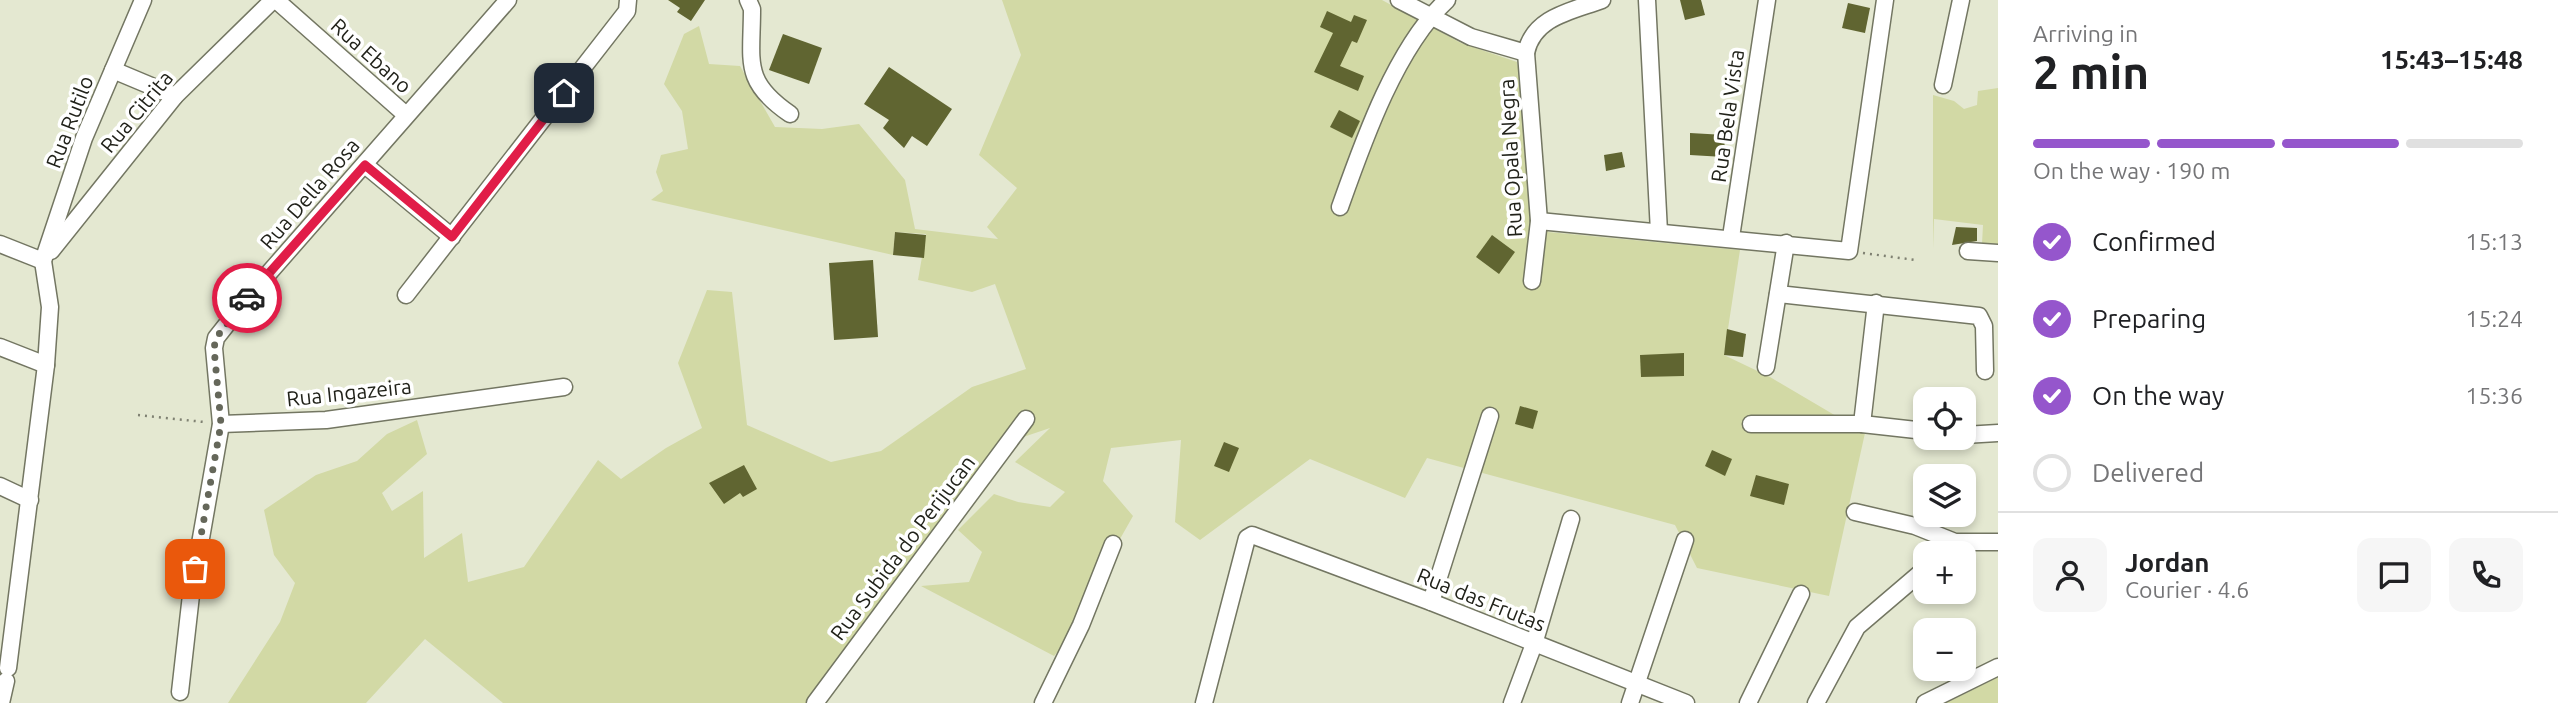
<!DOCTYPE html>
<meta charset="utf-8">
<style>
body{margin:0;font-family:Ubuntu,sans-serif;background:#f6f6f6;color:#202124;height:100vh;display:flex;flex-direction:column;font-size:26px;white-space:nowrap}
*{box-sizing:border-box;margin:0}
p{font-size:23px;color:#757577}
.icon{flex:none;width:38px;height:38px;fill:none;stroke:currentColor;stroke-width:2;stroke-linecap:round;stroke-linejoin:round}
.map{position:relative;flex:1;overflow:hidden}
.side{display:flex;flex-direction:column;background:#fff;width:560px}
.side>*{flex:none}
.buttons{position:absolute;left:1913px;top:387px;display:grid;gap:14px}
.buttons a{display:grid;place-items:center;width:63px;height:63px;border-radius:14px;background:#fff;box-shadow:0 4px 10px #0003;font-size:35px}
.pin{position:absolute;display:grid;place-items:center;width:60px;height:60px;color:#fff;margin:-30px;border-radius:14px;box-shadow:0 4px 10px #0006}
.courier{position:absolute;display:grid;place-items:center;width:70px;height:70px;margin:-35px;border:5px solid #e11d48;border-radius:50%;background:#fff;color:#222;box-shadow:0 2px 9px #0007}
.head em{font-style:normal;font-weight:700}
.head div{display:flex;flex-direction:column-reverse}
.head{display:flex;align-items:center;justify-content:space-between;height:119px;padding:0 35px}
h1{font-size:46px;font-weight:700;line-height:52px}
.bar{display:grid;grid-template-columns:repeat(4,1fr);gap:10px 7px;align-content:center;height:84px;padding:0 35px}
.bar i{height:9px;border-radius:5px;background:#e0e0e0}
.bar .active{background:#9556cc}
.bar p{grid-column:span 4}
.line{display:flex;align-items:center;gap:18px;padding:0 35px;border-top:2px solid #e0e0e0}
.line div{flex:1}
.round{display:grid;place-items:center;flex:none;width:74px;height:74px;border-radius:14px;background:#f6f6f6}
ol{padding:0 35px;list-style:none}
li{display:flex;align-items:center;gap:21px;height:77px}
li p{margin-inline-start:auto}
li .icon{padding:7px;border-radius:50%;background:#9556cc;color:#fff;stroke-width:4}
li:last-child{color:#757577}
li i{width:38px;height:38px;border:4px solid #e0e0e0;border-radius:50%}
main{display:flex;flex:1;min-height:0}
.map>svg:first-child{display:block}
.green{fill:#d2d9a5}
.building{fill:#606531}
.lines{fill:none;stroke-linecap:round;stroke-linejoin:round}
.street-casing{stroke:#737662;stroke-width:19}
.path{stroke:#7f8172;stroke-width:2.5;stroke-dasharray:2 5;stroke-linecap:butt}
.street{stroke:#fff;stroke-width:16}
.done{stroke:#65675a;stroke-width:7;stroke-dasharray:0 12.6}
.route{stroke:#e11d48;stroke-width:9}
.labels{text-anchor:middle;stroke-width:7;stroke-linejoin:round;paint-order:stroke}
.street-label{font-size:21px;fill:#21221a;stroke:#fff}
</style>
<main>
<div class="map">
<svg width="1998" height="703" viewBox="0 0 1998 703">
<rect width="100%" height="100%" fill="#e4e8d1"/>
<g class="green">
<polygon points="1002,0 1382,0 1461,43 1517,62 1548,232 1740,250 1724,355 1770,377 1865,433 1829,596 1697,568 1675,525 1427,458 1405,498 1310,459 1200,540 1175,522 1181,440 1111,448 1103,481 1133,516 1103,569 1081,625 1054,656 921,586 969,582 982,552 958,530 994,494 1018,502 1050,507 1065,492 1015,462 1050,428 994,447 815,703 503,703 425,639 366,703 228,703 280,622 295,583 274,555 264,510 316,475 357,461 387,434 417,420 427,454 382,493 392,511 423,491 424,558 462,533 468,582 524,567 598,460 621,479 666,448 702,428 678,363 707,290 732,292 747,425 831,462 881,451 972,387 1026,369 995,284 972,292 918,280 926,234 895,232 893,255 651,200 663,191 656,172 661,155 688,149 682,111 664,84 684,34 699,26 709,64 740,66 775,127 822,129 859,124 905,180 915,229 998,239 987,227 1017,188 979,155 1021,55"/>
<polygon points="1998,88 1998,244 1982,244 1983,225 1934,219 1933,249 1933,95 1954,101 1964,109 1977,105 1978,91"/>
<polygon points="1998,677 1998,703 1946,703"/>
</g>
<g class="building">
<polygon points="668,0 705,0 691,21 677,12 680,8"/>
<polygon points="1680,0 1701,0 1705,15 1685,20"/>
<polygon points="1848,3 1870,8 1865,33 1842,28"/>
<polygon points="1327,11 1351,22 1354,15 1367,20 1357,43 1352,41 1340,66 1364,76 1358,91 1314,72 1333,33 1320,27"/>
<polygon points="783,34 822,48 809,84 769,70"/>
<polygon points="889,67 952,109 927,146 912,136 904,148 883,128 889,120 864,104"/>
<polygon points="1339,110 1360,121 1352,138 1330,127"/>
<polygon points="1690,133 1725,135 1724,157 1690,155"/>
<polygon points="1622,152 1625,167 1606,171 1604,155"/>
<polygon points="1956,227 1977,228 1977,241 1952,245"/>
<polygon points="895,232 926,235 924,258 893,255"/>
<polygon points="1492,235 1515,252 1499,274 1476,257"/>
<polygon points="873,260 878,337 834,340 829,263"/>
<polygon points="1727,329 1746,334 1743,357 1724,355"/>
<polygon points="1684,353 1684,376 1641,377 1640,355"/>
<polygon points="1520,406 1538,411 1533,429 1515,424"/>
<polygon points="1224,442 1239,448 1229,472 1214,466"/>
<polygon points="1712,450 1732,459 1725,476 1705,466"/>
<polygon points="744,465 757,489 743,497 740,493 724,504 709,483"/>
<polygon points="1756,475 1789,484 1784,505 1750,496"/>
</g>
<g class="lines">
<defs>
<g id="street">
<polyline points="276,0 406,115"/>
<path d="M748,0L752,9C752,62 742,81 790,114"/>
<polyline points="1399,0 1471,37 1526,53 1539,221 1532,281"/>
<polyline points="1647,0 1659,232"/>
<path d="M1526,53C1533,17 1572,11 1602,0"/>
<polyline points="113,70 175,96"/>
<polyline points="1943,85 1961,0"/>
<polyline points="365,165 452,237"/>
<path d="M1340,207C1363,142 1396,47 1447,0"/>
<polyline points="1539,221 1849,251 1885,0"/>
<polyline points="1731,237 1767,0"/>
<polyline points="0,244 43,261"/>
<polyline points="51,251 175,96 273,0"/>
<polyline points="1968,251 1998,253"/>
<polyline points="1778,294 1979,316 1984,326 1985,371"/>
<polyline points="406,295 627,11 628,0"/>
<polyline points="0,347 46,365"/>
<polyline points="1766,367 1786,243"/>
<polyline points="221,424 326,420 564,387"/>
<polyline points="1751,424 1862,424 1925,431"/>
<polyline points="1862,424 1876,303"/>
<polyline points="1964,435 1998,433"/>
<polyline points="0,486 30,500"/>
<polyline points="1855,512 1915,526 1955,542 1998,542"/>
<polyline points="1431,602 1490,416"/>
<polyline points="8,668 46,365 50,307 43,261 84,138 143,0"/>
<polyline points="180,692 191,595 221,424 214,348 216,338 254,290 508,0"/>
<polyline points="1,703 6,681"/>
<polyline points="815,703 1026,419"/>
<polyline points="1043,703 1081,625 1113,544"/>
<polyline points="1204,703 1247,538 1252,535 1431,602 1686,703"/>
<polyline points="1512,703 1534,644 1571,519"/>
<polyline points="1630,703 1685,540"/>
<polyline points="1748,703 1801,594"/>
<polyline points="1816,703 1857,627 1925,569"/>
<polyline points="1925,703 1998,667"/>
</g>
</defs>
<use href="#street" class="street-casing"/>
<g class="path">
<polyline points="1863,253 1915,260"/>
<polyline points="138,415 204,422"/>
</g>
<use href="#street" class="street"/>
</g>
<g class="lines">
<polyline class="done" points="195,569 221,424 214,348 216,338 247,298"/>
<polyline class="route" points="247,298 365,165 452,237 564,93"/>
</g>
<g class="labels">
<g class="street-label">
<text transform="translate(371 56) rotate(42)" y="7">Rua Ebano</text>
<text transform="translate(137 112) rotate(-50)" y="7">Rua Citrita</text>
<text transform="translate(1728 116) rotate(-82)" y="7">Rua Bela Vista</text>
<text transform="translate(70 122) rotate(-69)" y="7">Rua Rutilo</text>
<text transform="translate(1511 158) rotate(-93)" y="7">Rua Opala Negra</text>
<text transform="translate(310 194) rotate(-49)" y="7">Rua Della Rosa</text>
<text transform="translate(349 393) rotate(-6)" y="7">Rua Ingazeira</text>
<text transform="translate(903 548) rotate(-53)" y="7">Rua Subida do Perijucan</text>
<text transform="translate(1481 600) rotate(22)" y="7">Rua das Frutas</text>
</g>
</g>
</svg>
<div class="buttons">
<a><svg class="icon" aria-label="locate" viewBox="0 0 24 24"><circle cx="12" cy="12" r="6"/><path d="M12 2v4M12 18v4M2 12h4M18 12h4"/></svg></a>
<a><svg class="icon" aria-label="layers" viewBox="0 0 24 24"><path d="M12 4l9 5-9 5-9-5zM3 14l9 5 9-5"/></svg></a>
<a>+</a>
<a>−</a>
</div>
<div class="pin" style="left:195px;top:569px;background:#ea580c"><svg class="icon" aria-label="bag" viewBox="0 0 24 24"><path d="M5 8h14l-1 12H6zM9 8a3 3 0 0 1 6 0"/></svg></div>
<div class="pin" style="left:564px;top:93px;background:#1f2937"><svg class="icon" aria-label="home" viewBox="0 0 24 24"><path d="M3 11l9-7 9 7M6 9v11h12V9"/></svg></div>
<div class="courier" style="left:247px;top:298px"><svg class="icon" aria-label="car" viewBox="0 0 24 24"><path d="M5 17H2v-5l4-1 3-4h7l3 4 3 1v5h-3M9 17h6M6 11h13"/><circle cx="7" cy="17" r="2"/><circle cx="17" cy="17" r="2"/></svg></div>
</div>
<section class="side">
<div class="head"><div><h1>2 min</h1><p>Arriving in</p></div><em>15:43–15:48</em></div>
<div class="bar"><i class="active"></i><i class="active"></i><i class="active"></i><i></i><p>On the way · 190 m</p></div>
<ol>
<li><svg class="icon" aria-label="check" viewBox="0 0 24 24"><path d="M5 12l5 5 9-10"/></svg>Confirmed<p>15:13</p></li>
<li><svg class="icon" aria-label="check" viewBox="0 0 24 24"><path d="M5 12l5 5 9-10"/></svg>Preparing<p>15:24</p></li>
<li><svg class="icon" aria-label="check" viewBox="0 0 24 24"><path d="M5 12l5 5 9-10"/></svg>On the way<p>15:36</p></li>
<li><i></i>Delivered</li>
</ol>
<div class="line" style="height:126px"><a class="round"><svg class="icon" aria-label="person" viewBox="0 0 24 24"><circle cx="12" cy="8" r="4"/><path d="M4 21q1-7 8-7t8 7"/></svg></a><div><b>Jordan</b><p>Courier · 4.6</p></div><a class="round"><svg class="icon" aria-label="chat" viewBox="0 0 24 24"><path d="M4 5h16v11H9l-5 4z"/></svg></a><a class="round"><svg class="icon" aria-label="phone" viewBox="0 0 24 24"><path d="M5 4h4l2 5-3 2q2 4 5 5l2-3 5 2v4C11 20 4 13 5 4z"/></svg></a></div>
</section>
</main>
